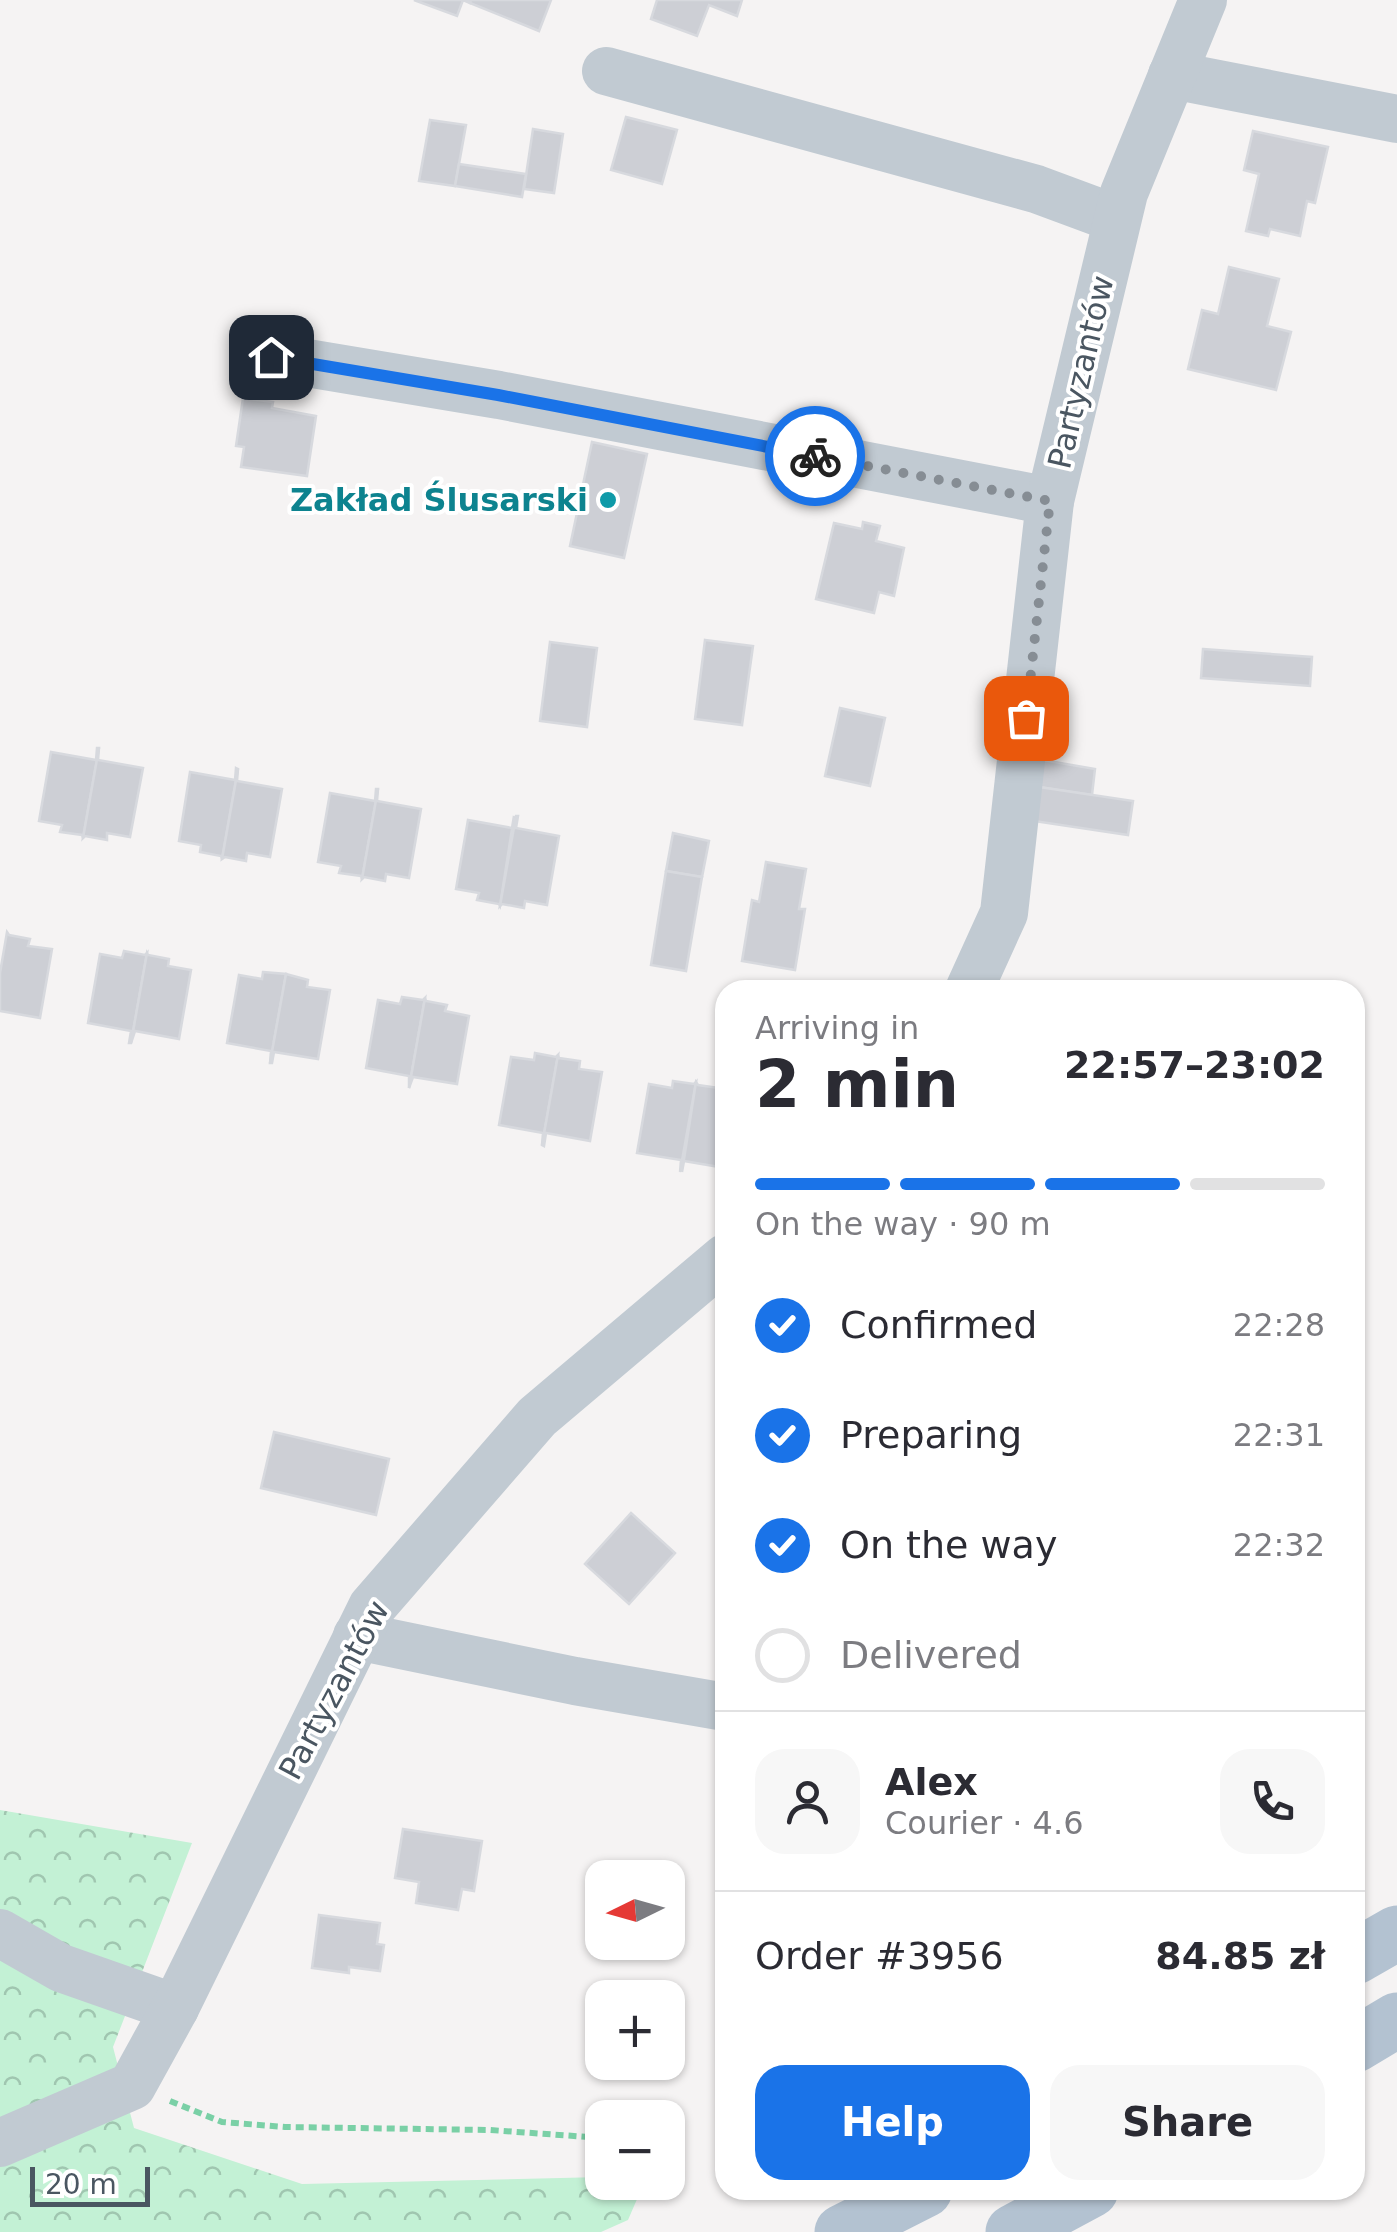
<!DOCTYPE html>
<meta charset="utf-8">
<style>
body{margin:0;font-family:"DejaVu Sans",sans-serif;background:#f7f7f7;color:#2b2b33;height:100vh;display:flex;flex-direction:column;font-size:38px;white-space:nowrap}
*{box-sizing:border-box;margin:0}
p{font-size:32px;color:#7c7c81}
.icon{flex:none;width:55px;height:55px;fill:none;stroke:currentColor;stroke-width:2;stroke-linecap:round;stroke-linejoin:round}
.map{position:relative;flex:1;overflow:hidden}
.details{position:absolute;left:715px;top:980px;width:650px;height:1220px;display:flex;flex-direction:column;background:#fff;border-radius:30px;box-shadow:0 2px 8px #0004}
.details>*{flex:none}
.needle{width:65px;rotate:265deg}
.controls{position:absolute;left:585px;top:1860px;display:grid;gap:20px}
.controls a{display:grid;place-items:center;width:100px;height:100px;border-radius:20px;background:#fff;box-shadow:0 2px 8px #0004;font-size:50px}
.scale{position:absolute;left:30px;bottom:25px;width:120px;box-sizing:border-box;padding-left:10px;border:5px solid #4a5661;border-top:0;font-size:28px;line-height:35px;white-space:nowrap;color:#4a5661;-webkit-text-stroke:8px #fff;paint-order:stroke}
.pin{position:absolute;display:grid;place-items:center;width:85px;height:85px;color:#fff;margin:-42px;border-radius:20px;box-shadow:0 5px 15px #0006}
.courier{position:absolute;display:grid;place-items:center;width:100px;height:100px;margin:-50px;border:8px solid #1a73e8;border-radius:50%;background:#fff;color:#222;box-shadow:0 2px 12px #0007}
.head em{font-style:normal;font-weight:600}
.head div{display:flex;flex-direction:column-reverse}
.head{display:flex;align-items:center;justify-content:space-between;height:170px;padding:0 40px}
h1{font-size:65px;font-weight:600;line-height:75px}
.bar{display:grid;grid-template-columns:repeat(4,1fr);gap:15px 10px;align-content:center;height:120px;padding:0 40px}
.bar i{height:12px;border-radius:8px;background:#e1e1e2}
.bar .current{background:#1a73e8}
.bar p{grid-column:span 4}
.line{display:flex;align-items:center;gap:25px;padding:0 40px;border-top:2px solid #e1e1e2}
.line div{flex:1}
.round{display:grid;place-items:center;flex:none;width:105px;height:105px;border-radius:30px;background:#f7f7f7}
ol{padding:0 40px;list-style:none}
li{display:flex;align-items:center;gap:30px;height:110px}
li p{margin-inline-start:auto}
li .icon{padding:10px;border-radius:50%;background:#1a73e8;color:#fff;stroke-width:4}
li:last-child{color:#7c7c81}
li i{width:55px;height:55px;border:5px solid #e1e1e2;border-radius:50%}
.button{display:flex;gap:20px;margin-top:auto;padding:20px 40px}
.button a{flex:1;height:115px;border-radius:30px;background:#1a73e8;color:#fff;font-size:40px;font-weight:600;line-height:115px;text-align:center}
.button a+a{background:#f7f7f7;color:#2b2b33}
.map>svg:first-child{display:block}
.forest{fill:url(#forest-crowns)}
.building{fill:#cdcfd5;stroke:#d7d9de;stroke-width:2.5}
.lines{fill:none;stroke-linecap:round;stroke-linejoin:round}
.path{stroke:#7ad0a6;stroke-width:6;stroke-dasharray:8 5;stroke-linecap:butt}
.minor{stroke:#c1cad2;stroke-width:48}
.major{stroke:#b3c2d1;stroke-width:55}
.done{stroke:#868d94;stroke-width:10;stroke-dasharray:0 18}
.route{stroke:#1a73e8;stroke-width:12}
.culture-dot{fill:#0f9aa8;stroke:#fff;stroke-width:4}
.labels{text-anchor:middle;stroke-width:8;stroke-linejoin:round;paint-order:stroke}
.street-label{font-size:32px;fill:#4a5661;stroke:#fff}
.culture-label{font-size:32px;font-weight:bold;fill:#0d838f;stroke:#fff;text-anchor:end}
</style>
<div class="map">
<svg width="1397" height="2232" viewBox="0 0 1397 2232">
<defs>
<pattern id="forest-crowns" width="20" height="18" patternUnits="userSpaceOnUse" patternTransform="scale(2.5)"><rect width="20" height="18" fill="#c3f1d5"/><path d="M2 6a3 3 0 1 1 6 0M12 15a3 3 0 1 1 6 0" fill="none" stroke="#a0c6b0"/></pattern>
</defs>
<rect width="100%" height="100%" fill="#f5f3f3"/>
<polygon class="forest" points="0,1810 192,1843 113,2047 134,2128 302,2184 602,2177 602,2182 644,2183 628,2220 601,2232 0,2232"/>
<g class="building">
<polygon points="414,0 471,0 470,3 463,0 457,16"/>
<polygon points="471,0 551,0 539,31 470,3"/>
<polygon points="657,0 742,0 737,16 709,5 697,36 651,19"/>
<polygon points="626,117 677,130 662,184 611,170"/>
<polygon points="430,120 466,125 455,186 419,181"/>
<polygon points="533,129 563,134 554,193 524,189"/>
<polygon points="1253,131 1328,147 1315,203 1307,201 1300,236 1270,229 1268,236 1246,231 1259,174 1244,170"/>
<polygon points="459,164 526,174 522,197 455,186"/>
<polygon points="1229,267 1279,279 1267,326 1291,332 1276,390 1188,369 1202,310 1218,314"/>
<polygon points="243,398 273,402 272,408 316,416 307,476 241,467 244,447 236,446"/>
<polygon points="592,442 647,454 624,558 570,546"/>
<polygon points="863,522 880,526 876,541 904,548 894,596 879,592 874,613 816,599 834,523 862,529"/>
<polygon points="705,640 753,646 742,725 695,719"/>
<polygon points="550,642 597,648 587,727 540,721"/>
<polygon points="1203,649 1312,657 1310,686 1201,678"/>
<polygon points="840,708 885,718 870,786 825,776"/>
<polygon points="97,748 99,748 83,838 82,835 60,832 62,825 39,821 51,752 96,760"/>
<polygon points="99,748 98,760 143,768 130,837 107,833 107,840 85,836 83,838"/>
<polygon points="1043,760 1095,769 1092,795 1039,787"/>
<polygon points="236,768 238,769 222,859 221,856 200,852 201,845 179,841 190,772 235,780"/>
<polygon points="238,769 237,781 282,789 270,857 247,853 246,861 225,857 222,859"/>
<polygon points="1039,787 1133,801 1128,835 1034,821"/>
<polygon points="376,789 378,789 362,879 361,876 339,873 341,866 318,862 330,793 375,801"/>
<polygon points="378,789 377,801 421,809 409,878 386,874 385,881 364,877 362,879"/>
<polygon points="514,816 500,906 499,904 477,900 479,893 456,889 468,820 512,828"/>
<polygon points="516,816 518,816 516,828 559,836 547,905 525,901 524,908 502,904 500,906"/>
<polygon points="673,833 709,841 702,877 666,871"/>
<polygon points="766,862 806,869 799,909 805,909 795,970 742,961 752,900 759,902"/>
<polygon points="666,871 702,877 686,971 651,965"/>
<polygon points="7,932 9,935 30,939 28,946 52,949 40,1018 0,1011 0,973"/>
<polygon points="124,951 145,955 147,953 131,1043 129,1043 131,1031 88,1023 100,954 122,958"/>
<polygon points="147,953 148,955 169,959 168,966 191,970 179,1039 135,1031 131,1043"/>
<polygon points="263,972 286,974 270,1063 271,1051 227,1043 239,975 262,979"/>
<polygon points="286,974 308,980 307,987 330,990 318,1059 274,1052 272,1063 270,1063"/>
<polygon points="402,997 423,1000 425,998 409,1088 409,1076 366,1068 378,1000 400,1004"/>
<polygon points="425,998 426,1001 447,1005 445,1011 469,1016 457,1084 413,1077 409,1088"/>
<polygon points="535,1053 556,1057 558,1055 542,1145 543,1133 499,1125 511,1057 534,1060"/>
<polygon points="558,1055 559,1058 580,1061 579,1069 602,1072 590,1141 546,1133 544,1146 542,1145"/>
<polygon points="673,1081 694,1084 696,1082 680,1172 681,1160 637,1153 649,1084 672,1088"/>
<polygon points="696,1082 698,1085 719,1088 717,1096 725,1097 725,1168 684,1161 682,1172"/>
<polygon points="274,1432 389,1459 376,1515 261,1488"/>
<polygon points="631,1513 675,1553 629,1604 585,1564"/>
<polygon points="403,1829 482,1841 474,1891 462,1889 458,1910 416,1903 419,1882 395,1878"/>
<polygon points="319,1915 380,1923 377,1944 384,1945 380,1971 349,1967 349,1973 312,1968"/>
</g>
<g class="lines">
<polyline class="path" points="170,2101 222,2122 285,2127 490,2130 602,2138"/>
<g class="minor">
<polyline points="606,71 1036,189 1117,219"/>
<polyline points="1172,75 1397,119"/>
<polyline points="271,357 499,395 1050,501"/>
<polyline points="969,990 1004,913 1050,501 1124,193 1203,0"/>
<polyline points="357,1636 575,1681 725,1707"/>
<polyline points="0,1933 61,1968 175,2008"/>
<polyline points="0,2143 132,2086 175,2008 372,1607 537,1417 725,1258"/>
</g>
<g class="major">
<polyline points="1355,1957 1397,1933"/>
<polyline points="1355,2045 1397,2020"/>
<polyline points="842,2232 925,2190"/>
<polyline points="1013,2232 1091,2190"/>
</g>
</g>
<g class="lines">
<polyline class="done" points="815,456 1050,501 1026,718"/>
<polyline class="route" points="271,357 498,395 815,456"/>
</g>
<circle class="culture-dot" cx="608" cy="500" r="10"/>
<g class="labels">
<g class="street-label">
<text transform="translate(1081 372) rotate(-77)" y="11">Partyzantów</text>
<text transform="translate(334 1690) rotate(-62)" y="11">Partyzantów</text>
</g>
<g class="culture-label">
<text x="588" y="511">Zakład Ślusarski</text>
</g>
</g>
</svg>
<div class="controls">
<a><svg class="needle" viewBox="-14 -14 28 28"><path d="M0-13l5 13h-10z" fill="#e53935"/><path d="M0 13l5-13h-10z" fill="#7c7c81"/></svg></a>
<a>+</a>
<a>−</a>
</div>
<div class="scale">20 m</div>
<div class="pin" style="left:1026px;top:718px;background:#ea580c"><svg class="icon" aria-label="bag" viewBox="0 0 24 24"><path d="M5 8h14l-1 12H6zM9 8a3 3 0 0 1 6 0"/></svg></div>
<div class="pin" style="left:271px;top:357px;background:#1f2937"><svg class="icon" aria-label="home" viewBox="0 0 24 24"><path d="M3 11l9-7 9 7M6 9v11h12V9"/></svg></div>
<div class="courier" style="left:815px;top:456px"><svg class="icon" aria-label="bike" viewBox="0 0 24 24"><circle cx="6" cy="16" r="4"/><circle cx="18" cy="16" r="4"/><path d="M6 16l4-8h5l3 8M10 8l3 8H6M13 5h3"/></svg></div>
<section class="details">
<div class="head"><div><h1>2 min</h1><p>Arriving in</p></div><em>22:57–23:02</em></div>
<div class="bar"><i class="current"></i><i class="current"></i><i class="current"></i><i></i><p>On the way · 90 m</p></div>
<ol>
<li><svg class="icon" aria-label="check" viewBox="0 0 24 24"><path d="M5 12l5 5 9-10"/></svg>Confirmed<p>22:28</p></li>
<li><svg class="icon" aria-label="check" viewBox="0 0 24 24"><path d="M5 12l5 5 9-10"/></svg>Preparing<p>22:31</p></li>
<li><svg class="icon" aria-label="check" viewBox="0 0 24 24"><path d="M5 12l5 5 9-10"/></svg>On the way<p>22:32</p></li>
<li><i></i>Delivered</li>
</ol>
<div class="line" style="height:180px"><a class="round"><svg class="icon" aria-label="person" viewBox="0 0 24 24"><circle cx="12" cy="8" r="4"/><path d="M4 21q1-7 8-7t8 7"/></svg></a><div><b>Alex</b><p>Courier · 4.6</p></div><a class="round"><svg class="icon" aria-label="phone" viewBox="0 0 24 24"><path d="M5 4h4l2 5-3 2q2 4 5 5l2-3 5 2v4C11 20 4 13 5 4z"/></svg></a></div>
<div class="line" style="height:130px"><div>Order #3956</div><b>84.85 zł</b></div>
<div class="button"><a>Help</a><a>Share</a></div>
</section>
</div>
